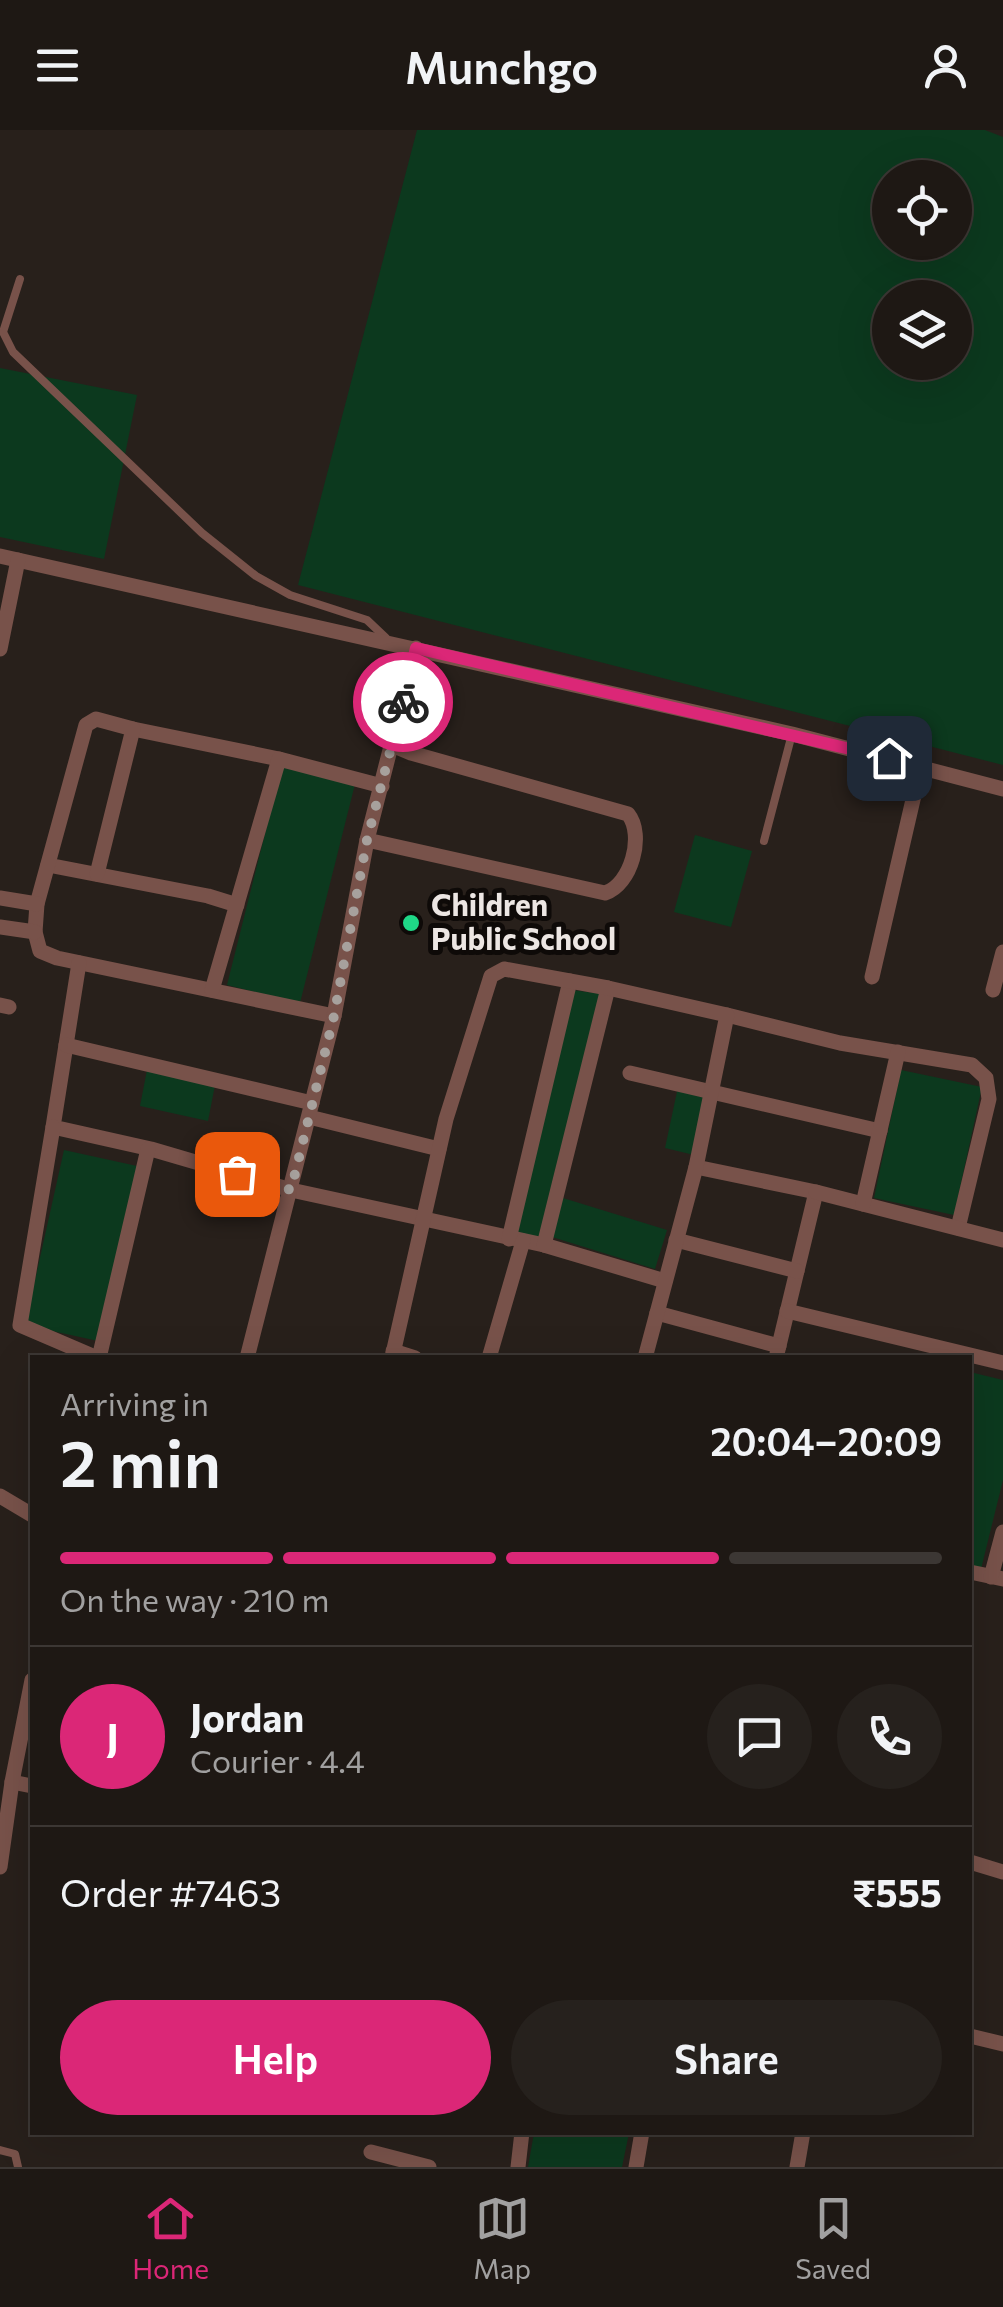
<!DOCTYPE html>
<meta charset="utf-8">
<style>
body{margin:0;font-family:Commissioner,sans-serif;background:#26211d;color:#f1f3f6;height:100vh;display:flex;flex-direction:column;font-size:38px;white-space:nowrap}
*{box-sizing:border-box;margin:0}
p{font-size:32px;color:#a1a0a0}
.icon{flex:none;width:55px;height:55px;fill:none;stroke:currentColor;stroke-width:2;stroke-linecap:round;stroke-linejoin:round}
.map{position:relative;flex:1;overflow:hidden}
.drawer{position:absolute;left:30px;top:1225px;width:942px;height:780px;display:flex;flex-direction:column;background:#1e1814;border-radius:0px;box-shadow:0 10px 40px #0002,0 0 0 2px #3c3734}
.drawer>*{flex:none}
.controls{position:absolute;left:872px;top:30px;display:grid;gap:20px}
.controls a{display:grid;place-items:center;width:100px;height:100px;border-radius:50%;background:#1e1814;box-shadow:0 10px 40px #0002,0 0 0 2px #3c3734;font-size:50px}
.pin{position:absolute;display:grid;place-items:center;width:85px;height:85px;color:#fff;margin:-42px;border-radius:20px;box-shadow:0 5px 15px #0006}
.courier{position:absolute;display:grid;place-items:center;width:100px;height:100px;margin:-50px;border:8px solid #db2777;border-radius:50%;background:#fff;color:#222;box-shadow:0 2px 12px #0007}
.overview em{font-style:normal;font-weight:600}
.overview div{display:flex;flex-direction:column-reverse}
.overview{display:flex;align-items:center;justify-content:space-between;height:170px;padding:0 30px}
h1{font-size:65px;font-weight:600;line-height:75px}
.bar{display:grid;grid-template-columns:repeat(4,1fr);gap:15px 10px;align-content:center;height:120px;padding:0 30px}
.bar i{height:12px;border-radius:8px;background:#3c3734}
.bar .on{background:#db2777}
.bar p{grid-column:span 4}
.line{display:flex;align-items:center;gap:25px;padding:0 30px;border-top:2px solid #3c3734}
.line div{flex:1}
.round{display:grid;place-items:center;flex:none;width:105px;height:105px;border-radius:52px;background:#26211d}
.cta{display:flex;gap:20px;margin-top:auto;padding:20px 30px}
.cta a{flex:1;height:115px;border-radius:60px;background:#db2777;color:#fff;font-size:40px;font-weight:600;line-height:115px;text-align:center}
.cta a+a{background:#26211d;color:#f1f3f6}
header{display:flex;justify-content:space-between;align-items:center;height:130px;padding:0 30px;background:#1e1814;font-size:45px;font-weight:600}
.dock{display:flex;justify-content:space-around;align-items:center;height:140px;border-top:2px solid #3c3734;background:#1e1814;font-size:28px;color:#a1a0a0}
.dock a{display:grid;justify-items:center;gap:5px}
.dock .on{color:#db2777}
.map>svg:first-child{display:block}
.green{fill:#0c391e;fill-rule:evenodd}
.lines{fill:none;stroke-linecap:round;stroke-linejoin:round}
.service{stroke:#78524a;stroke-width:8}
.minor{stroke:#78524a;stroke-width:15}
.done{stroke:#a7a19d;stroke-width:10;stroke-dasharray:0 18}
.route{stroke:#db2777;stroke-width:12}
.poi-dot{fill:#1fd887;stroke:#0e0a08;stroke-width:4}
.labels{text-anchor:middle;stroke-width:10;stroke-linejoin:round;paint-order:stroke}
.poi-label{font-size:30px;font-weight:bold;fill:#ece6e3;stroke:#0e0a08;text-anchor:start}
</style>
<header><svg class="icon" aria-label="menu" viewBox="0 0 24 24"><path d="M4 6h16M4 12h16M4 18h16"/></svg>Munchgo<svg class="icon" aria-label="person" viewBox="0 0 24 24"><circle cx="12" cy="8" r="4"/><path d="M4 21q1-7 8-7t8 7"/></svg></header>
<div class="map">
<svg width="1003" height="2037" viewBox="0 0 1003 2037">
<rect width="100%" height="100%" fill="#28201b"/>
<g class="green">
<path d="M417,0H985L1003,7V635L298,455ZM890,48H955V112H890ZM890,168H955V232H890Z"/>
<polygon points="0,238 137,265 104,429 0,407"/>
<polygon points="282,636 355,654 300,873 227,855"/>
<polygon points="695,705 752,721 731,797 674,782"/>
<polygon points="572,860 602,864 541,1109 514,1101"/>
<polygon points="147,940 215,955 208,991 140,976"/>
<polygon points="901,940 982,957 954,1085 874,1068"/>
<polygon points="678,957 707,964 694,1025 665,1018"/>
<polygon points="64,1020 137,1036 98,1211 25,1195"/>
<polygon points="563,1068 667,1100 655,1139 552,1107"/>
<polygon points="970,1242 1003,1250 1003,1350 981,1439 970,1436"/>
<polygon points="534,2003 629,2003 622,2037 528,2037"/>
</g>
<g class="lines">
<g class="service">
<polyline points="20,149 3,202 13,222 202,403 256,446 290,465 367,490 386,508"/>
<polyline points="764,711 792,604"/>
<polyline points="0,2020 15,2024 18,2037"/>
</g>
<g class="minor">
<polyline points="0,426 792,604 1003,659"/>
<polyline points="0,519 18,430"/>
<polyline points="133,599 279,629"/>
<path d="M367,710L605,763C631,755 645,705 628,684L411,623L392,615"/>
<polyline points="48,735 208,766 237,775"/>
<polyline points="97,744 133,599 96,589 86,595 37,774 35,802 40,821 57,828 334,886"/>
<polyline points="0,768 37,774"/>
<polyline points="0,797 35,802"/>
<polyline points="79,833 53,997 151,1019 291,1060 544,1115 665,1151"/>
<polyline points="872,847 921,635"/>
<polyline points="212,860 279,629 382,656"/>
<polyline points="993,860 1003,822"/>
<polyline points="0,875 9,877"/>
<polyline points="727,885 840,913 972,935 986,948 989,969 958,1098"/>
<polyline points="66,915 312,973"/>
<polyline points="630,943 880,1001"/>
<polyline points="309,987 439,1019"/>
<polyline points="53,997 20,1195 97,1228"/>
<polyline points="696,1037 816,1062 776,1228"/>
<polyline points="816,1062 1003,1110"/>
<polyline points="863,1074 898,922"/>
<polyline points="509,1109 570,851"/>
<polyline points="676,1110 797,1141"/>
<polyline points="544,1115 608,858"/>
<polyline points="787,1181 1003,1233"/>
<polyline points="657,1183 779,1216"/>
<polyline points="393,1221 415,1228"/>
<polyline points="99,1228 148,1019"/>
<polyline points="247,1228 334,886 367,710 416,518"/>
<polyline points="392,1228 446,989 491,846 504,839 608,858 727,885 696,1037 645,1228"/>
<polyline points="489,1228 523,1111"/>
<polyline points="0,1366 32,1385"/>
<polyline points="970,1442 1003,1449"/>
<polyline points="991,1447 1003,1402"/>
<polyline points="12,1652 32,1656"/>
<polyline points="970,1732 1003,1742"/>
<polyline points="0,1737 12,1652 32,1550"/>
<polyline points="970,1906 1003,1914"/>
<polyline points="371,2022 429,2037"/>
<polyline points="518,2037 522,2002"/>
<polyline points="636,2037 642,2002"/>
<polyline points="797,2037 803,2002"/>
</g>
</g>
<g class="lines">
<polyline class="done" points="237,1044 291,1060 334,886 367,710 403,572"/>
<polyline class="route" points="403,572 416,518 889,628"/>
</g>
<circle class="poi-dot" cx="411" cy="793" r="10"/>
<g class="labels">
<g class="poi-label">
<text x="431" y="786">Children<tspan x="431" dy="34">Public School</tspan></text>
</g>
</g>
</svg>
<div class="controls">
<a><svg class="icon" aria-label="locate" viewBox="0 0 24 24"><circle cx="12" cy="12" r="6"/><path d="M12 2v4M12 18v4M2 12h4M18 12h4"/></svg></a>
<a><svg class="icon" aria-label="layers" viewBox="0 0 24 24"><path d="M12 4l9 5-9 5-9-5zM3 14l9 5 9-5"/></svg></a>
</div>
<div class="pin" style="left:237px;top:1044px;background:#ea580c"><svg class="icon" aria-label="bag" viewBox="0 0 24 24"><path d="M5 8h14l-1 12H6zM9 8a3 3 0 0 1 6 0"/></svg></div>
<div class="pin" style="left:889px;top:628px;background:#1f2937"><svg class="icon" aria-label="home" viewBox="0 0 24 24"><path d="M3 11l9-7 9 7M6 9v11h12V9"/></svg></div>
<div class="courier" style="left:403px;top:572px"><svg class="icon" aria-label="bike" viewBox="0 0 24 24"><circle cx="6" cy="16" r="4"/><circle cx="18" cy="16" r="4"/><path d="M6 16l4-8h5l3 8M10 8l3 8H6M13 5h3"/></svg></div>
<section class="drawer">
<div class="overview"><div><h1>2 min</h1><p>Arriving in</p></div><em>20:04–20:09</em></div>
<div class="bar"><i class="on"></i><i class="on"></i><i class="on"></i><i></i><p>On the way · 210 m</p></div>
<div class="line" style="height:180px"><b class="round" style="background:#db2777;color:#fff">J</b><div><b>Jordan</b><p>Courier · 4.4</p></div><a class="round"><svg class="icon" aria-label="chat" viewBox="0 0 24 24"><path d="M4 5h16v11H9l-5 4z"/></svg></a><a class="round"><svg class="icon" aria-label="phone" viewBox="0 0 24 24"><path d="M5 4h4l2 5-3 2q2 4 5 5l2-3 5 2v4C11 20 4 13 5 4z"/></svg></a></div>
<div class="line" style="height:130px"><div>Order #7463</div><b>₹555</b></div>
<div class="cta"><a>Help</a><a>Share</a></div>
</section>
</div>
<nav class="dock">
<a class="on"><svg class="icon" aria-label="home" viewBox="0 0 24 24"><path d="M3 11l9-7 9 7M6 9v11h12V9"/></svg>Home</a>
<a><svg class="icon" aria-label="map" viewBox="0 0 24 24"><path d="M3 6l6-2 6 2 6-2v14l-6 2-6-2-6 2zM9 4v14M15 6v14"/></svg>Map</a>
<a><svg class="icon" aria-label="saved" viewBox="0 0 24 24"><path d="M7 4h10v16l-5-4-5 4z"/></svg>Saved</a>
</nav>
